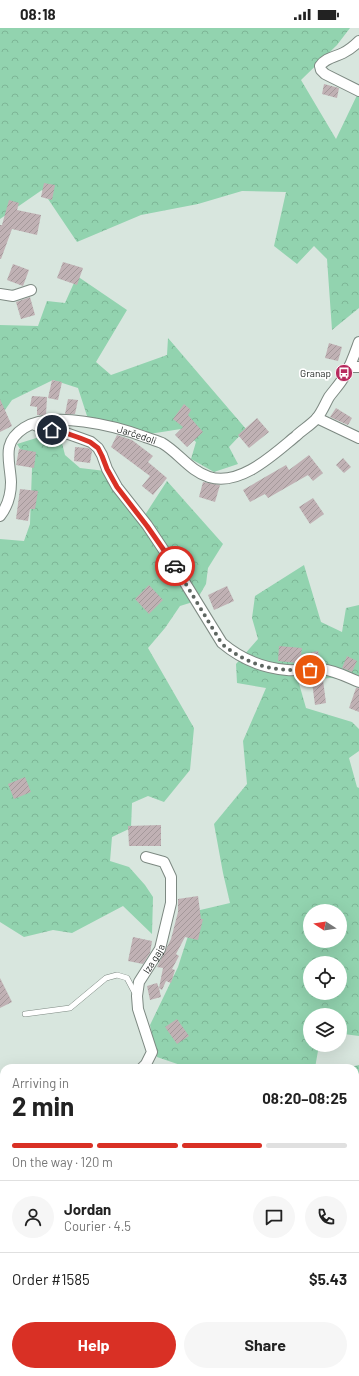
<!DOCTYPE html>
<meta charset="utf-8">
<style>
body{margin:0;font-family:Barlow,sans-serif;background:#f6f6f6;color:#222;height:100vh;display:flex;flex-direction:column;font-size:15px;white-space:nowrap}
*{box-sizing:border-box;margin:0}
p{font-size:13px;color:#767676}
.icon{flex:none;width:22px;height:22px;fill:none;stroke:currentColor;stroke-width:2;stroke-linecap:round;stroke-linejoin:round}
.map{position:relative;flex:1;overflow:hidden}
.side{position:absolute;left:0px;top:1036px;width:359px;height:312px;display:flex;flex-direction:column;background:#fff;border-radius:12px 12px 0 0;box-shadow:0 4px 16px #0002}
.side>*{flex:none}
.needle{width:26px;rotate:282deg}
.tools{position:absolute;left:303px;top:876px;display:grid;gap:8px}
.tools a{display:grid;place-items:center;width:44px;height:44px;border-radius:50%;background:#fff;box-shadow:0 4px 16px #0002;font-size:20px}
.pin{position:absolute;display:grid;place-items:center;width:34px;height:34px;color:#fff;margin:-17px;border:2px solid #fff;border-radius:50%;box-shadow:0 1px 4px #0007}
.courier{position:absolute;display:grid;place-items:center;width:40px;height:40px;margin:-20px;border:3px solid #d93025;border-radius:50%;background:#fff;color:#222;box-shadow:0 1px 5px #0007}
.head em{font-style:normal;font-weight:700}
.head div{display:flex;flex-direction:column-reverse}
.head{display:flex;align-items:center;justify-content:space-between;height:68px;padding:0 12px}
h1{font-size:26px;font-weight:700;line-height:30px}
.bar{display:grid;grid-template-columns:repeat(4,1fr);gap:6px 4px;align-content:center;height:48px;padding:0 12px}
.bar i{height:5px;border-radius:3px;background:#e0e0e0}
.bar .current{background:#d93025}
.bar p{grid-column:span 4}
.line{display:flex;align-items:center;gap:10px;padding:0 12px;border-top:1px solid #e0e0e0}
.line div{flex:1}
.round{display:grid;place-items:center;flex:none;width:42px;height:42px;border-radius:21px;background:#f6f6f6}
.primary-button{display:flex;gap:8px;margin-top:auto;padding:8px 12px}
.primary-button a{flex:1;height:46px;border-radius:24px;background:#d93025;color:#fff;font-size:16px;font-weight:700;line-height:46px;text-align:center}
.primary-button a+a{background:#f6f6f6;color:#222}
.status{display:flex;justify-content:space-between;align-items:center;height:28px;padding:0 20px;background:#fff;direction:ltr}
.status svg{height:11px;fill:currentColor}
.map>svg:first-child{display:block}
.forest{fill:url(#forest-crowns);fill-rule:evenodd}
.building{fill:url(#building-hatch)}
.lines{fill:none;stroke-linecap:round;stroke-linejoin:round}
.lane-casing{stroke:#7d8982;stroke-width:6}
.street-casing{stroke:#7d8982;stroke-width:12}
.lane{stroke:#fff;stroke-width:5}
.street{stroke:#fff;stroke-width:10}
.done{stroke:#5e6661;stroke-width:4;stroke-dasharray:0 7.2}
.route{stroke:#d93025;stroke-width:5}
.labels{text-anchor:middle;stroke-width:3.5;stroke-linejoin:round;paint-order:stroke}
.poi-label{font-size:10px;fill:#1c211e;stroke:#fff;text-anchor:end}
.street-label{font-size:10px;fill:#1c211e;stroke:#fff}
</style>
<div class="status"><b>08:18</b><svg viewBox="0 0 49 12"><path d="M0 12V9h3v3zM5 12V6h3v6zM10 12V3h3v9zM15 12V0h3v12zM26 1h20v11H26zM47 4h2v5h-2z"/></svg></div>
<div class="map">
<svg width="359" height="1348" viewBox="0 0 359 1348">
<defs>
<pattern id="forest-crowns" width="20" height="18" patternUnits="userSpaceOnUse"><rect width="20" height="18" fill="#92d3af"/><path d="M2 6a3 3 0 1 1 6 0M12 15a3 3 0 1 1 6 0" fill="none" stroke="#7db596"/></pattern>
<pattern id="building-hatch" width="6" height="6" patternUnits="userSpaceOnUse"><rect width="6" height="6" fill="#c0b1b4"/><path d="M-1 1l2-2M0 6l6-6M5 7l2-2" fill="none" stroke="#a4989a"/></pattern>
</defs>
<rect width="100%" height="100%" fill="#d8e6de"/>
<g class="forest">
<polygon points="0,0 350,0 337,17 301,52 336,111 359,63 359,280 332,302 327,231 314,218 297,236 274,218 286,164 242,163 198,176 141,187 77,214 42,162 0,191"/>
<polygon points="77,248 127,282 96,334 111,347 167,327 168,310 246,401 229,419 238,436 214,444 191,431 196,414 181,401 149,406 88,391 78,360 53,352 12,372 0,389 0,297 38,298 47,273 65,275"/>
<polygon points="46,407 62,415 65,427 80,440 114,444 141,493 167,453 223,516 208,540 206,556 196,573 180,578 165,600 148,620 194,700 190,742 164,774 148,768 132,775 131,800 112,809 110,833 129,839 145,857 153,869 152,906 123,878 72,905 53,902 24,909 0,894 0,511 24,513 30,496 32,440 17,416"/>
<path d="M304,537L321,594L342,604L346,580L359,577V648L355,652L331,650L298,652L306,680L352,694L359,701V723L349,730L357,759L359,760V1008L344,1006L340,1003V987H310V1017H319L315,1040H189L157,1029L150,997L178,939L196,883L230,875L223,845L214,796L247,756L243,713L266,660L237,655L236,636L258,611L252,590L255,568ZM310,883H340V913H310ZM310,935H340V965H310Z"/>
<polygon points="359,1037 359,1111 355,1111 355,1040 346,1040"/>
<polygon points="0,1214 4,1217 4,1293 0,1299"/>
</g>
<g class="building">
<polygon points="324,56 339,60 337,70 322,66"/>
<polygon points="44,155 55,157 52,172 41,169"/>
<polygon points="9,172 19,175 17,182 41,187 37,207 12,201 1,231 0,231 0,197 2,197"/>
<polygon points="63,234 83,240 77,257 57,250"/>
<polygon points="13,236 29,242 23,258 7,252"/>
<polygon points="30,269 35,287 21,291 16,274"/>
<polygon points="329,315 342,319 338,333 325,330"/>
<polygon points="52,352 62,354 58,372 48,370"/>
<polygon points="32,368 47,369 46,387 37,387 37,379 30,378"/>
<polygon points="0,371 12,398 0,404"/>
<polygon points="68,371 78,372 75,386 65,386"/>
<polygon points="184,376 191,382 188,387 203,404 187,419 175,407 183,399 173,391"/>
<polygon points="336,380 352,390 348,397 330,389"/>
<polygon points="257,390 269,404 249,420 238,407"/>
<polygon points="117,407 132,412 153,428 148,434 167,450 153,467 142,458 150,448 111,419"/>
<polygon points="75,419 88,420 92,423 90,435 74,433"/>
<polygon points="19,421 36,424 34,440 16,437"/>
<polygon points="309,427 323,445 313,453 308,447 268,470 265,466 250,474 243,462 286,437 289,442"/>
<polygon points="343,430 351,439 344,445 336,437"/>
<polygon points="203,454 220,457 215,474 199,469"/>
<polygon points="20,461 38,463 35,481 30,481 28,493 16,491"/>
<polygon points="313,470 324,486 310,496 299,479"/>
<polygon points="149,557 163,572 149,586 135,571"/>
<polygon points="227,558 234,573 214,582 208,567"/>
<polygon points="279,618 302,620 301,627 318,623 320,634 297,635 278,633"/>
<polygon points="347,628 357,633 352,644 342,640"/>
<polygon points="323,652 326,675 315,677 312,654"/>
<polygon points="356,660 359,660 359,684 349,680"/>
<polygon points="25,749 31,764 14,771 8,756"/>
<polygon points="161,797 161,818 129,818 128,798"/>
<polygon points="198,868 201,891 203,891 198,912 185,909 176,926 179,928 172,941 175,942 171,955 166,953 162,962 159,960 161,969 150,972 147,958 157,955 159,960 163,940 157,939 171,911 178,884 178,871"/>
<polygon points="133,909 152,913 150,925 143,936 128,933"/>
<polygon points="0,950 12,974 0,980"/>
<polygon points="177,991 189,1008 177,1016 165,999"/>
</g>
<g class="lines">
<defs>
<polyline id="lane" points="25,986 70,980 106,950 117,947 127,950 136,967"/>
<g id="street">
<path d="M359,13C354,18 349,22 343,25C335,29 325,30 320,38L321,42L325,46L359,63"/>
<polyline points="0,266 13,268 31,262"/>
<polyline points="349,339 359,339"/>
<polyline points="317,390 359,410"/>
<path d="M33,396L43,401L60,403L80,410L91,414L98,420L102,427L107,441L117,459L147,497L179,545L222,615C241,631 262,640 287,642C298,643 309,640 321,641C334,642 347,649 359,654"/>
<path id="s1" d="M0,488C7,479 11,466 11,454C10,432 1,415 24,400C52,382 116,398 145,409C151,411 157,413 162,415C179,425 190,443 209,449C240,459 274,426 296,408C302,402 311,397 317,390C322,384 325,376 329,369C334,362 341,355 345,347C351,337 355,325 359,314"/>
<path id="s2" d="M142,1040L146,1036L152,1024L138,981L137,968L139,954L160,921L171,875V849L164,834L146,829"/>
<polyline points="355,1114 359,1114"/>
<polyline points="355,1278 359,1283"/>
<polyline points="47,1344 50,1348"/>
<polyline points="204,1348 207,1344"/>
<polyline points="292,1348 292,1344"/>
</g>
</defs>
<use href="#lane" class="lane-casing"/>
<use href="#street" class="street-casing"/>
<use href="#lane" class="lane"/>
<use href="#street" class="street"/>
</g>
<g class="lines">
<path class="done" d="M175,538L222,616C251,639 273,643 310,642"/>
<polyline class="route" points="52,402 60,403 80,410 90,414 98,420 102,428 107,441 117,459 147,498 175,538"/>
</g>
<defs>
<symbol id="bus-disc" viewBox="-11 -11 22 22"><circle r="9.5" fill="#b82a5e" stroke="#fff"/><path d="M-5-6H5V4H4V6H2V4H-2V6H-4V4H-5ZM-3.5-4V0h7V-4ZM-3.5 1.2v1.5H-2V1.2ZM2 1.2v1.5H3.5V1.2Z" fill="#fff"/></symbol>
</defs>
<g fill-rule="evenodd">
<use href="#bus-disc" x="334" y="335" width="20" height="20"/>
</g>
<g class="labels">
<g class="poi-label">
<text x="331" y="349">Granap</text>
</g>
<g class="street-label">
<text dy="4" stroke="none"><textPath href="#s1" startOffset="212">Jarčedoli</textPath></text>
<text dy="4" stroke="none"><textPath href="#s2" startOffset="119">Iza gaja</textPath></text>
</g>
</g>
</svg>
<div class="tools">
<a><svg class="needle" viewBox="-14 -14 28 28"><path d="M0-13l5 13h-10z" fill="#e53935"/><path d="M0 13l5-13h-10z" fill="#767676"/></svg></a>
<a><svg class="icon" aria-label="locate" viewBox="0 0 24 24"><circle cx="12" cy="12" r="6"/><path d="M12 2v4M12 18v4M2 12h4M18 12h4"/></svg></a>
<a><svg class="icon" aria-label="layers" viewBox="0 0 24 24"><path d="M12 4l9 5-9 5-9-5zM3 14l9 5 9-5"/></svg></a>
</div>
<div class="pin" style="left:310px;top:642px;background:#ea580c"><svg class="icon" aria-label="bag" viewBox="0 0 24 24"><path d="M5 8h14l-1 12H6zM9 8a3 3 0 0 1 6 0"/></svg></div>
<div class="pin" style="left:52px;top:402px;background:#1f2937"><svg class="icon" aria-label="home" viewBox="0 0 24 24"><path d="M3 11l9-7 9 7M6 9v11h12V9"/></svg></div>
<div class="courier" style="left:175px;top:538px"><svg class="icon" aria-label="car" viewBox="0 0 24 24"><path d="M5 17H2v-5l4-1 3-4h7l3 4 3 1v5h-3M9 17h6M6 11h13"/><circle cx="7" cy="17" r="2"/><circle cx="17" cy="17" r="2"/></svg></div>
<section class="side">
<div class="head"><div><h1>2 min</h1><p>Arriving in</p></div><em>08:20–08:25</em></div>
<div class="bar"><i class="current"></i><i class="current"></i><i class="current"></i><i></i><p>On the way · 120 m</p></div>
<div class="line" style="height:72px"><a class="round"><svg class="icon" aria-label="person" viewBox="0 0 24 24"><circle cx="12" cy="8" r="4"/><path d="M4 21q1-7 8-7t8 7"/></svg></a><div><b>Jordan</b><p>Courier · 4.5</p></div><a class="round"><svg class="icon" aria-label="chat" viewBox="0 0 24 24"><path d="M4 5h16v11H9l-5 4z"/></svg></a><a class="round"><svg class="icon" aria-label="phone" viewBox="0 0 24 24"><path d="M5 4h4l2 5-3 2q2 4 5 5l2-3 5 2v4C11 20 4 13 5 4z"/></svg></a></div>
<div class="line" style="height:52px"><div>Order #1585</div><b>$5.43</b></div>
<div class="primary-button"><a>Help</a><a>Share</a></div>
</section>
</div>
